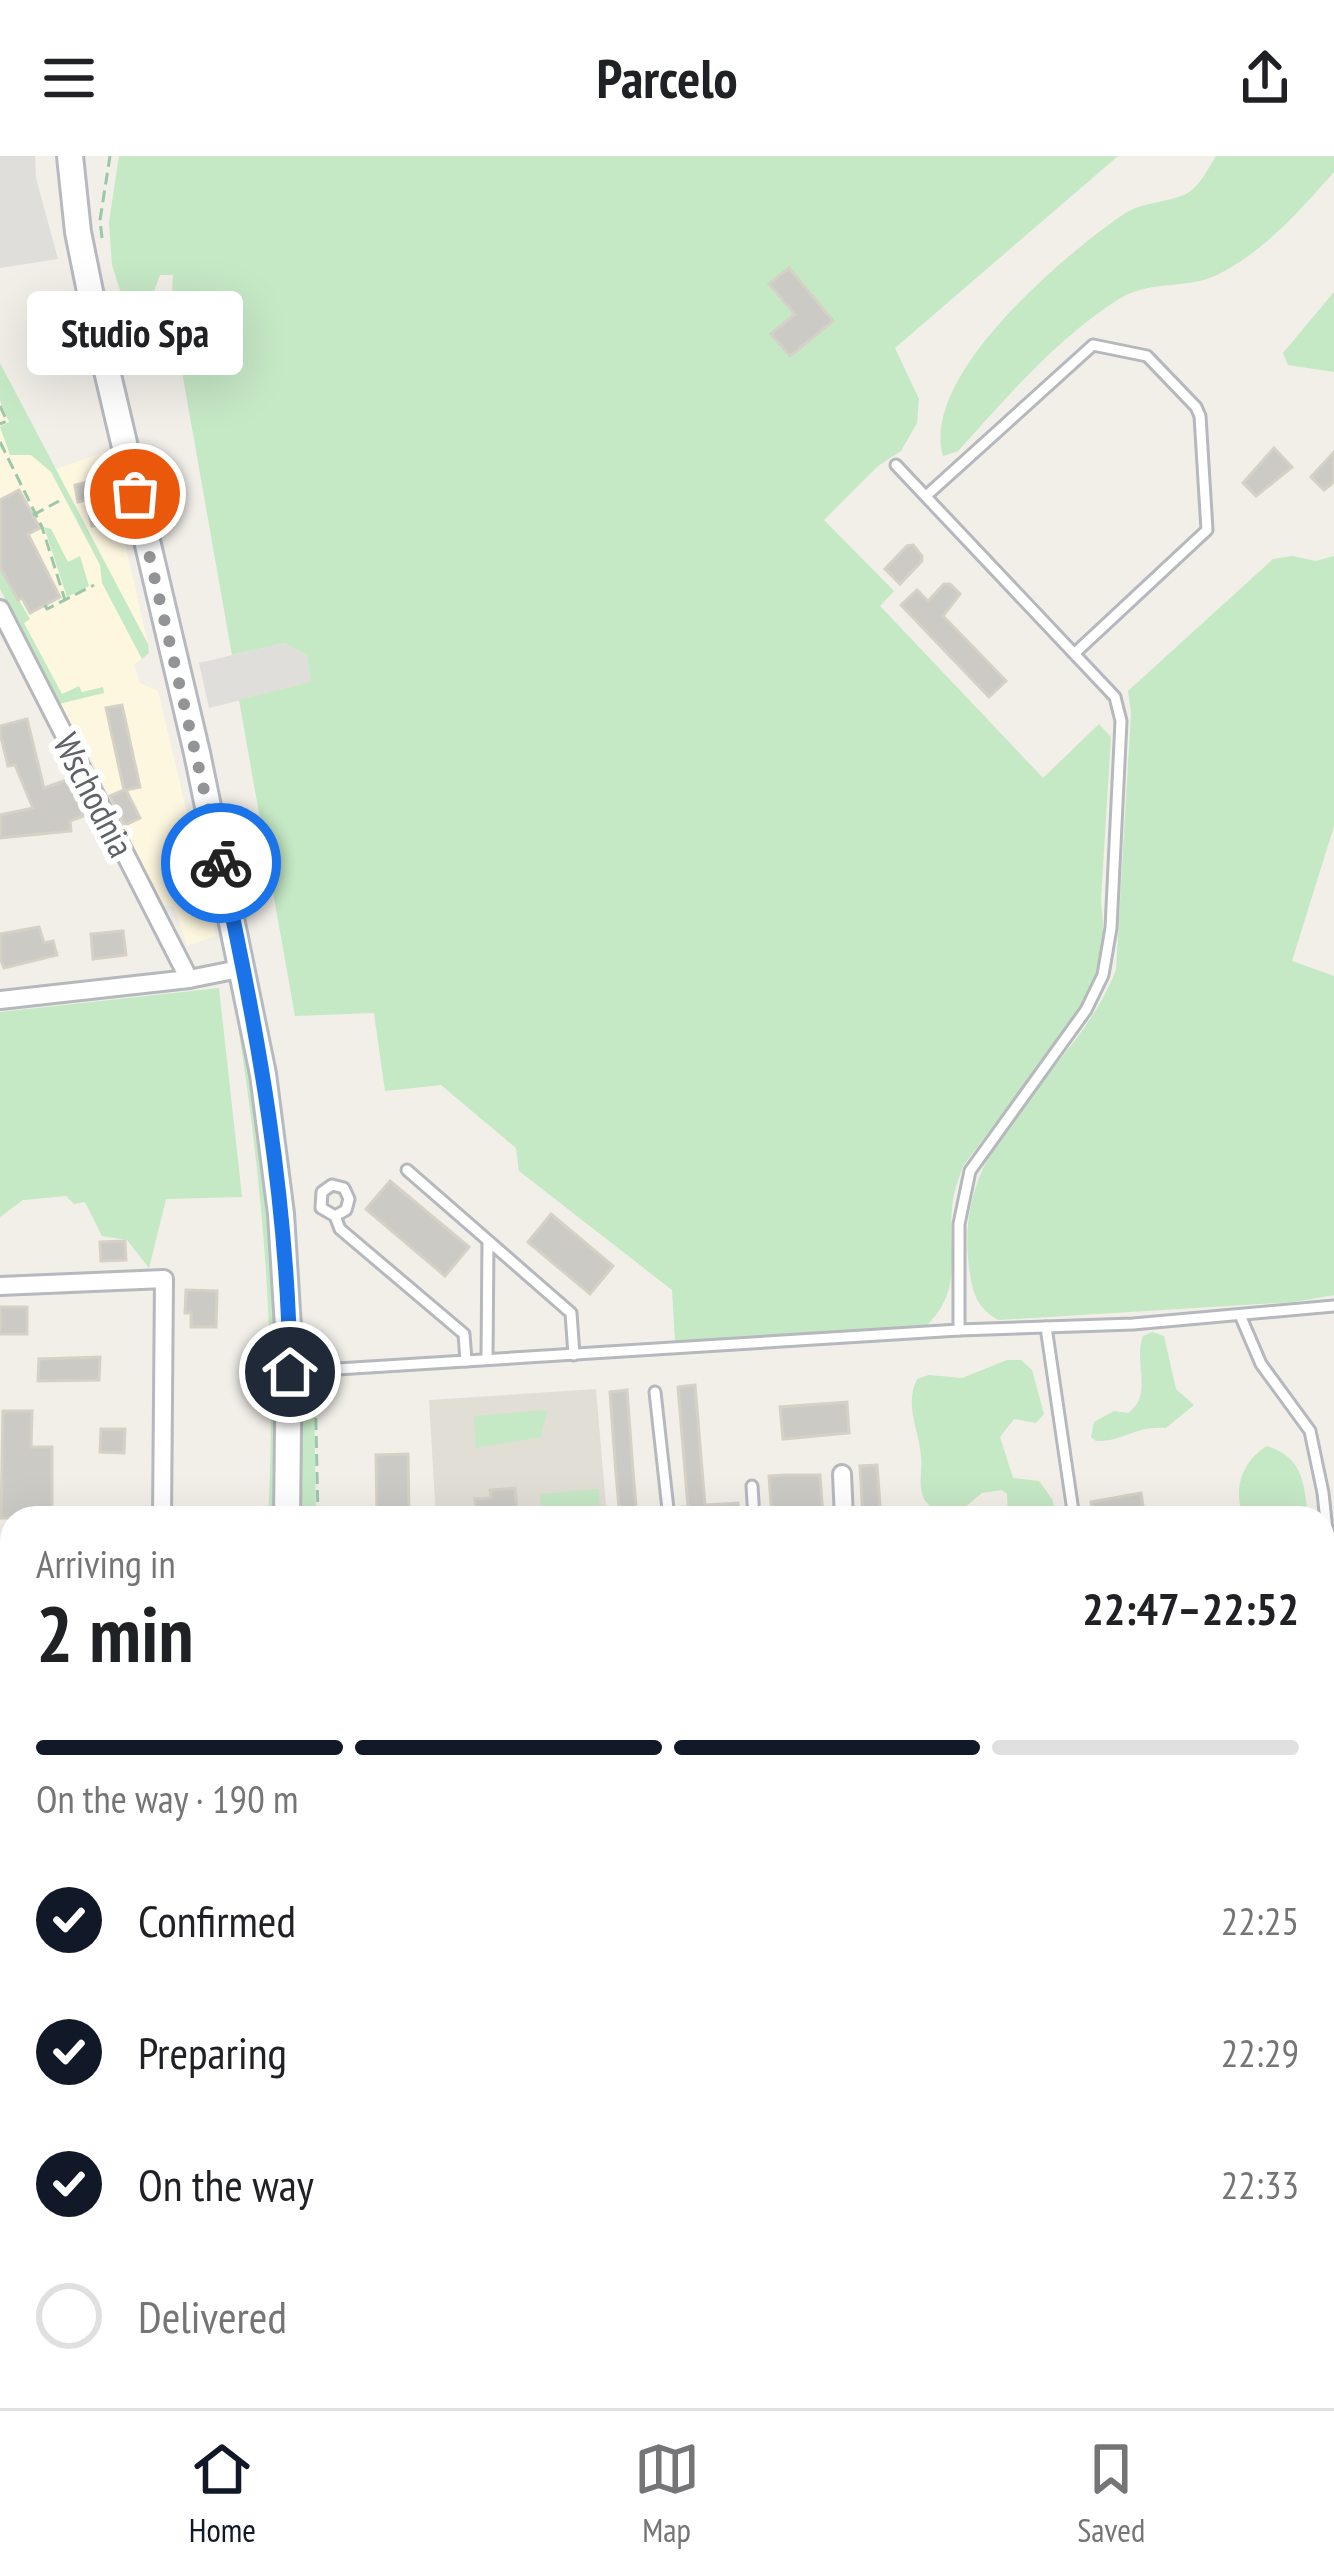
<!DOCTYPE html>
<meta charset="utf-8">
<style>
body{margin:0;font-family:"PT Sans Narrow",sans-serif;background:#f6f6f6;color:#202124;height:100vh;display:flex;flex-direction:column;font-size:45px;white-space:nowrap}
*{box-sizing:border-box;margin:0}
p{font-size:39px;color:#757577}
.icon{flex:none;width:66px;height:66px;fill:none;stroke:currentColor;stroke-width:2;stroke-linecap:round;stroke-linejoin:round}
.map{position:relative;flex:1;overflow:hidden}
.sheet{position:absolute;left:0px;top:1350px;width:1335px;height:903px;display:flex;flex-direction:column;background:#fff;border-radius:36px 36px 0 0;box-shadow:0 12px 48px #0002}
.sheet>*{flex:none}
.pin{position:absolute;display:grid;place-items:center;width:102px;height:102px;color:#fff;margin:-51px;border:6px solid #fff;border-radius:50%;box-shadow:0 3px 12px #0007}
.courier{position:absolute;display:grid;place-items:center;width:120px;height:120px;margin:-60px;border:9px solid #1a73e8;border-radius:50%;background:#fff;color:#222;box-shadow:0 3px 15px #0007}
.bubble{position:absolute;height:84px;border-radius:12px;background:#fff;box-shadow:0 12px 48px #0002;font-size:39px;font-weight:700;line-height:84px;text-align:center}
.head em{font-style:normal;font-weight:700}
.head div{display:flex;flex-direction:column-reverse}
.head{display:flex;align-items:center;justify-content:space-between;height:204px;padding:0 36px}
h1{font-size:78px;font-weight:700;line-height:90px}
.bar{display:grid;grid-template-columns:repeat(4,1fr);gap:18px 12px;align-content:center;height:144px;padding:0 36px}
.bar i{height:15px;border-radius:9px;background:#e0e0e0}
.bar .selected{background:#111827}
.bar p{grid-column:span 4}
ol{padding:0 36px;list-style:none}
li{display:flex;align-items:center;gap:36px;height:132px}
li p{margin-inline-start:auto}
li .icon{padding:12px;border-radius:50%;background:#111827;color:#fff;stroke-width:4}
li:last-child{color:#757577}
li i{width:66px;height:66px;border:6px solid #e0e0e0;border-radius:50%}
header{display:flex;justify-content:space-between;align-items:center;height:156px;padding:0 36px;background:#fff;font-size:54px;font-weight:700}
.dock{display:flex;justify-content:space-around;align-items:center;height:168px;border-top:3px solid #e0e0e0;background:#fff;font-size:33px;color:#757577}
.dock a{display:grid;justify-items:center;gap:6px}
.dock .selected{color:#111827}
.map>svg:first-child{display:block}
.commercial{fill:#fef7e0}
.industrial{fill:#e0deda}
.education{fill:#e1ded6}
.green{fill:#c5e8c5}
.building{fill:#cccac5;stroke:#d6d1c6;stroke-width:3}
.lines{fill:none;stroke-linecap:round;stroke-linejoin:round}
.service-casing{stroke:#b5b8bc;stroke-width:15}
.minor-casing{stroke:#b5b8bc;stroke-width:22}
.tertiary-casing{stroke:#b5b8bc;stroke-width:27}
.secondary-casing{stroke:#b6babf;stroke-width:30}
.path{stroke:#9cc7a9;stroke-width:3;stroke-dasharray:12 6;stroke-linecap:butt}
.service{stroke:#fff;stroke-width:9}
.minor{stroke:#fff;stroke-width:16}
.tertiary{stroke:#fff;stroke-width:21}
.secondary{stroke:#fff;stroke-width:24}
.done{stroke:#929495;stroke-width:12;stroke-dasharray:0 21.6}
.route{stroke:#1a73e8;stroke-width:15}
.labels{text-anchor:middle;stroke-width:12;stroke-linejoin:round;paint-order:stroke}
.street-label{font-size:36px;fill:#5f6368;stroke:#fff}
</style>
<header><svg class="icon" aria-label="menu" viewBox="0 0 24 24"><path d="M4 6h16M4 12h16M4 18h16"/></svg>Parcelo<svg class="icon" aria-label="share" viewBox="0 0 24 24"><path d="M12 15V3M7 8l5-5 5 5M5 13v7h14v-7"/></svg></header>
<div class="map">
<svg width="1334" height="2252" viewBox="0 0 1334 2252">
<rect width="100%" height="100%" fill="#f1efe8"/>
<polygon class="commercial" points="0,207 54,314 104,296 148,488 149,497 134,509 140,527 158,535 216,780 187,790 174,751 159,748 81,582 70,570 0,433"/>
<g class="industrial">
<polygon points="0,0 35,0 36,22 58,103 0,112"/>
<polygon points="284,487 307,499 312,526 209,552 199,507"/>
</g>
<polygon class="education" points="596,1233 607,1362 436,1362 429,1244"/>
<g class="green">
<path d="M119,0H1118L895,192L919,243L917,267L901,295L878,310L824,364L894,435L880,450L1043,622L1099,568L1111,581L1101,743L1104,782L1099,817L1078,857L963,1010C960,1019 956,1029 954,1038C944,1088 968,1129 927,1169L675,1185L672,1134L519,1015L516,992L441,929L385,935L374,857L295,860L239,544L311,526L307,499L284,487L232,499L171,153L173,119H160L136,185L112,109L109,66Z"/>
<path d="M1216,0H1334V16C1300,54 1264,96 1217,119C1189,133 1149,124 1119,143C1057,182 1007,241 958,295L943,300C920,220 1062,101 1121,60C1140,46 1160,48 1181,40C1198,35 1207,14 1216,0Z"/>
<polygon points="1334,136 1334,216 1288,209 1283,197"/>
<polygon points="0,207 148,488 149,497 142,503 102,427 100,409 51,316 31,299 10,299 0,271 9,266 0,245"/>
<polygon points="44,371 51,373 68,406 80,400 89,430 67,441"/>
<path d="M1292,400L1316,405L1334,400V670L1292,805L1334,820V1139L1294,1146L998,1164C975,1150 973,1137 969,1111C952,976 1072,925 1116,814L1131,557L1128,535L1273,403Z"/>
<polygon points="0,411 30,463 24,467 62,538 79,530 82,536 103,531 104,537 59,548 0,433"/>
<polygon points="219,832 242,1041 166,1043 149,1112 127,1084 102,1080 85,1046 74,1048 66,1040 23,1044 0,1061 0,856"/>
<path d="M232,832L240,844L266,1017L277,1178L276,1362H268C278,1183 261,1008 232,832Z"/>
<path d="M1152,1176L1164,1180L1176,1233L1194,1249L1166,1272C1136,1269 1122,1286 1096,1285L1091,1281L1094,1266L1114,1255L1128,1257C1154,1240 1133,1205 1143,1180Z"/>
<path d="M1007,1204H1021L1032,1214L1044,1258L1036,1267L1014,1263L1000,1281L1013,1322L1039,1325L1052,1343L1057,1362H1008L1007,1338L1002,1334L982,1337L952,1362C944,1357 933,1354 927,1347C916,1333 923,1315 921,1300C919,1273 904,1250 917,1223L929,1219L962,1222Z"/>
<polygon points="301,1243 314,1243 316,1362 297,1362"/>
<polygon points="547,1254 541,1281 476,1292 474,1260"/>
<path d="M1267,1290C1304,1302 1304,1328 1308,1362H1244C1232,1334 1242,1305 1267,1290Z"/>
<polygon points="598,1333 601,1362 542,1362 540,1338"/>
<polygon points="615,2241 864,2241 890,2252 614,2252"/>
</g>
<g class="building">
<polygon points="789,112 833,165 790,200 771,178 795,158 769,128"/>
<polygon points="1274,292 1292,311 1256,340 1243,327"/>
<polygon points="1334,296 1334,326 1324,334 1311,321"/>
<polygon points="99,323 108,367 92,370 86,344 78,346 75,329"/>
<polygon points="19,334 40,372 28,378 60,441 30,457 22,442 18,444 0,411 0,344"/>
<polygon points="913,389 922,400 922,405 900,428 885,413 907,390"/>
<polygon points="944,428 950,428 960,438 943,460 1006,525 989,541 901,449 917,434 928,445"/>
<polygon points="122,549 140,631 126,634 140,662 125,669 110,640 124,634 106,552"/>
<polygon points="27,563 44,632 72,622 83,660 70,665 71,675 0,682 0,659 33,652 15,609 8,610 0,577 0,570"/>
<polygon points="39,771 44,787 53,785 57,799 4,812 0,802 0,778"/>
<polygon points="123,775 126,799 93,803 91,778"/>
<polygon points="390,1025 469,1091 445,1120 366,1053"/>
<polygon points="551,1058 613,1110 590,1138 528,1086"/>
<polygon points="125,1085 126,1104 101,1105 100,1086"/>
<polygon points="186,1134 217,1135 216,1171 191,1171 191,1157 185,1157"/>
<rect x="0" y="1151" width="27" height="27"/>
<polygon points="100,1201 99,1224 38,1225 39,1203"/>
<polygon points="695,1229 705,1349 738,1347 740,1362 681,1362 681,1351 688,1351 678,1231"/>
<polygon points="627,1234 633,1315 637,1362 620,1362 616,1318 610,1236"/>
<polygon points="847,1246 849,1277 783,1283 780,1251"/>
<polygon points="3,1255 32,1255 31,1291 52,1291 52,1353 36,1353 28,1362 1,1362"/>
<polygon points="101,1273 125,1273 124,1297 100,1296"/>
<polygon points="408,1298 409,1362 377,1362 376,1299"/>
<polygon points="877,1309 881,1362 863,1362 860,1310"/>
<polygon points="787,1319 820,1319 823,1362 772,1362 769,1320"/>
<polygon points="515,1332 518,1362 476,1362 475,1343 491,1342 490,1334"/>
<polygon points="1141,1337 1145,1362 1094,1362 1091,1346"/>
</g>
<g class="lines">
<defs>
<g id="service">
<polyline points="896,309 1115,541 1121,565 1111,772 1103,819 1086,854 970,1015 959,1068 959,1174"/>
<polyline points="926,340 1093,189 1147,200 1196,251 1200,260 1207,374 1075,497"/>
<polyline points="407,1014 571,1157 574,1199"/>
<polyline points="335,1060 346,1054 349,1043 344,1032 332,1029 322,1036 321,1052 335,1060 340,1073 464,1178 466,1205"/>
<polyline points="1240,1159 1261,1208 1310,1275 1323,1337 1334,1440"/>
<polyline points="1046,1171 1074,1362"/>
<polyline points="487,1203 488,1085"/>
<polyline points="289,1216 959,1174 1133,1168 1334,1150"/>
<polyline points="655,1236 669,1362"/>
<polyline points="752,1330 754,1362"/>
<polyline points="1323,2077 1334,2082"/>
<polyline points="1323,2241 1334,2246"/>
<polyline points="1127,2252 1132,2241"/>
<polyline points="1182,2252 1187,2241"/>
</g>
<g id="minor">
<polyline points="0,453 189,823"/>
<polyline points="0,844 189,823 244,812"/>
<polyline points="0,1130 164,1123 162,1362"/>
<polyline points="842,1318 844,1362"/>
<polyline points="0,1584 12,1584"/>
<polyline points="296,2241 319,2252"/>
<polyline points="557,2241 580,2252"/>
<polyline points="595,2252 600,2241"/>
<polyline points="905,2252 910,2241"/>
</g>
<polyline id="tertiary" points="0,2095 12,2095"/>
<g id="secondary">
<polyline points="70,0 78,76 100,185 197,597 263,918 281,1058 289,1187 287,1362"/>
<polyline points="251,2252 252,2241"/>
</g>
</defs>
<use href="#service" class="service-casing"/>
<use href="#minor" class="minor-casing"/>
<use href="#tertiary" class="tertiary-casing"/>
<use href="#secondary" class="secondary-casing"/>
<g class="path">
<polyline points="102,82 100,64 110,0"/>
<polyline points="0,250 7,265 0,268"/>
<polyline points="0,286 42,371 65,444"/>
<polyline points="33,359 59,345"/>
<polyline points="45,449 47,453 94,429"/>
<polyline points="315,1226 318,1362"/>
<polyline points="1323,2118 1334,2121"/>
<polyline points="338,2241 361,2252"/>
<polyline points="698,2241 703,2252"/>
<polyline points="1154,2252 1159,2241"/>
<polyline points="1276,2252 1279,2246"/>
</g>
<use href="#service" class="service"/>
<use href="#minor" class="minor"/>
<use href="#tertiary" class="tertiary"/>
<use href="#secondary" class="secondary"/>
</g>
<g class="lines">
<polyline class="done" points="135,338 221,707"/>
<path class="route" d="M221,707C258,875 288,1043 290,1216"/>
</g>
<g class="labels">
<g class="street-label">
<text transform="translate(94 639) rotate(63)" y="13">Wschodnia</text>
</g>
</g>
</svg>
<div class="pin" style="left:135px;top:338px;background:#ea580c"><svg class="icon" aria-label="bag" viewBox="0 0 24 24"><path d="M5 8h14l-1 12H6zM9 8a3 3 0 0 1 6 0"/></svg></div>
<div class="pin" style="left:290px;top:1216px;background:#1f2937"><svg class="icon" aria-label="home" viewBox="0 0 24 24"><path d="M3 11l9-7 9 7M6 9v11h12V9"/></svg></div>
<div class="courier" style="left:221px;top:707px"><svg class="icon" aria-label="bike" viewBox="0 0 24 24"><circle cx="6" cy="16" r="4"/><circle cx="18" cy="16" r="4"/><path d="M6 16l4-8h5l3 8M10 8l3 8H6M13 5h3"/></svg></div>
<div class="bubble" style="left:27px;top:135px;width:216px">Studio Spa</div>
<section class="sheet">
<div class="head"><div><h1>2 min</h1><p>Arriving in</p></div><em>22:47–22:52</em></div>
<div class="bar"><i class="selected"></i><i class="selected"></i><i class="selected"></i><i></i><p>On the way · 190 m</p></div>
<ol>
<li><svg class="icon" aria-label="check" viewBox="0 0 24 24"><path d="M5 12l5 5 9-10"/></svg>Confirmed<p>22:25</p></li>
<li><svg class="icon" aria-label="check" viewBox="0 0 24 24"><path d="M5 12l5 5 9-10"/></svg>Preparing<p>22:29</p></li>
<li><svg class="icon" aria-label="check" viewBox="0 0 24 24"><path d="M5 12l5 5 9-10"/></svg>On the way<p>22:33</p></li>
<li><i></i>Delivered</li>
</ol>
</section>
</div>
<nav class="dock">
<a class="selected"><svg class="icon" aria-label="home" viewBox="0 0 24 24"><path d="M3 11l9-7 9 7M6 9v11h12V9"/></svg>Home</a>
<a><svg class="icon" aria-label="map" viewBox="0 0 24 24"><path d="M3 6l6-2 6 2 6-2v14l-6 2-6-2-6 2zM9 4v14M15 6v14"/></svg>Map</a>
<a><svg class="icon" aria-label="saved" viewBox="0 0 24 24"><path d="M7 4h10v16l-5-4-5 4z"/></svg>Saved</a>
</nav>
